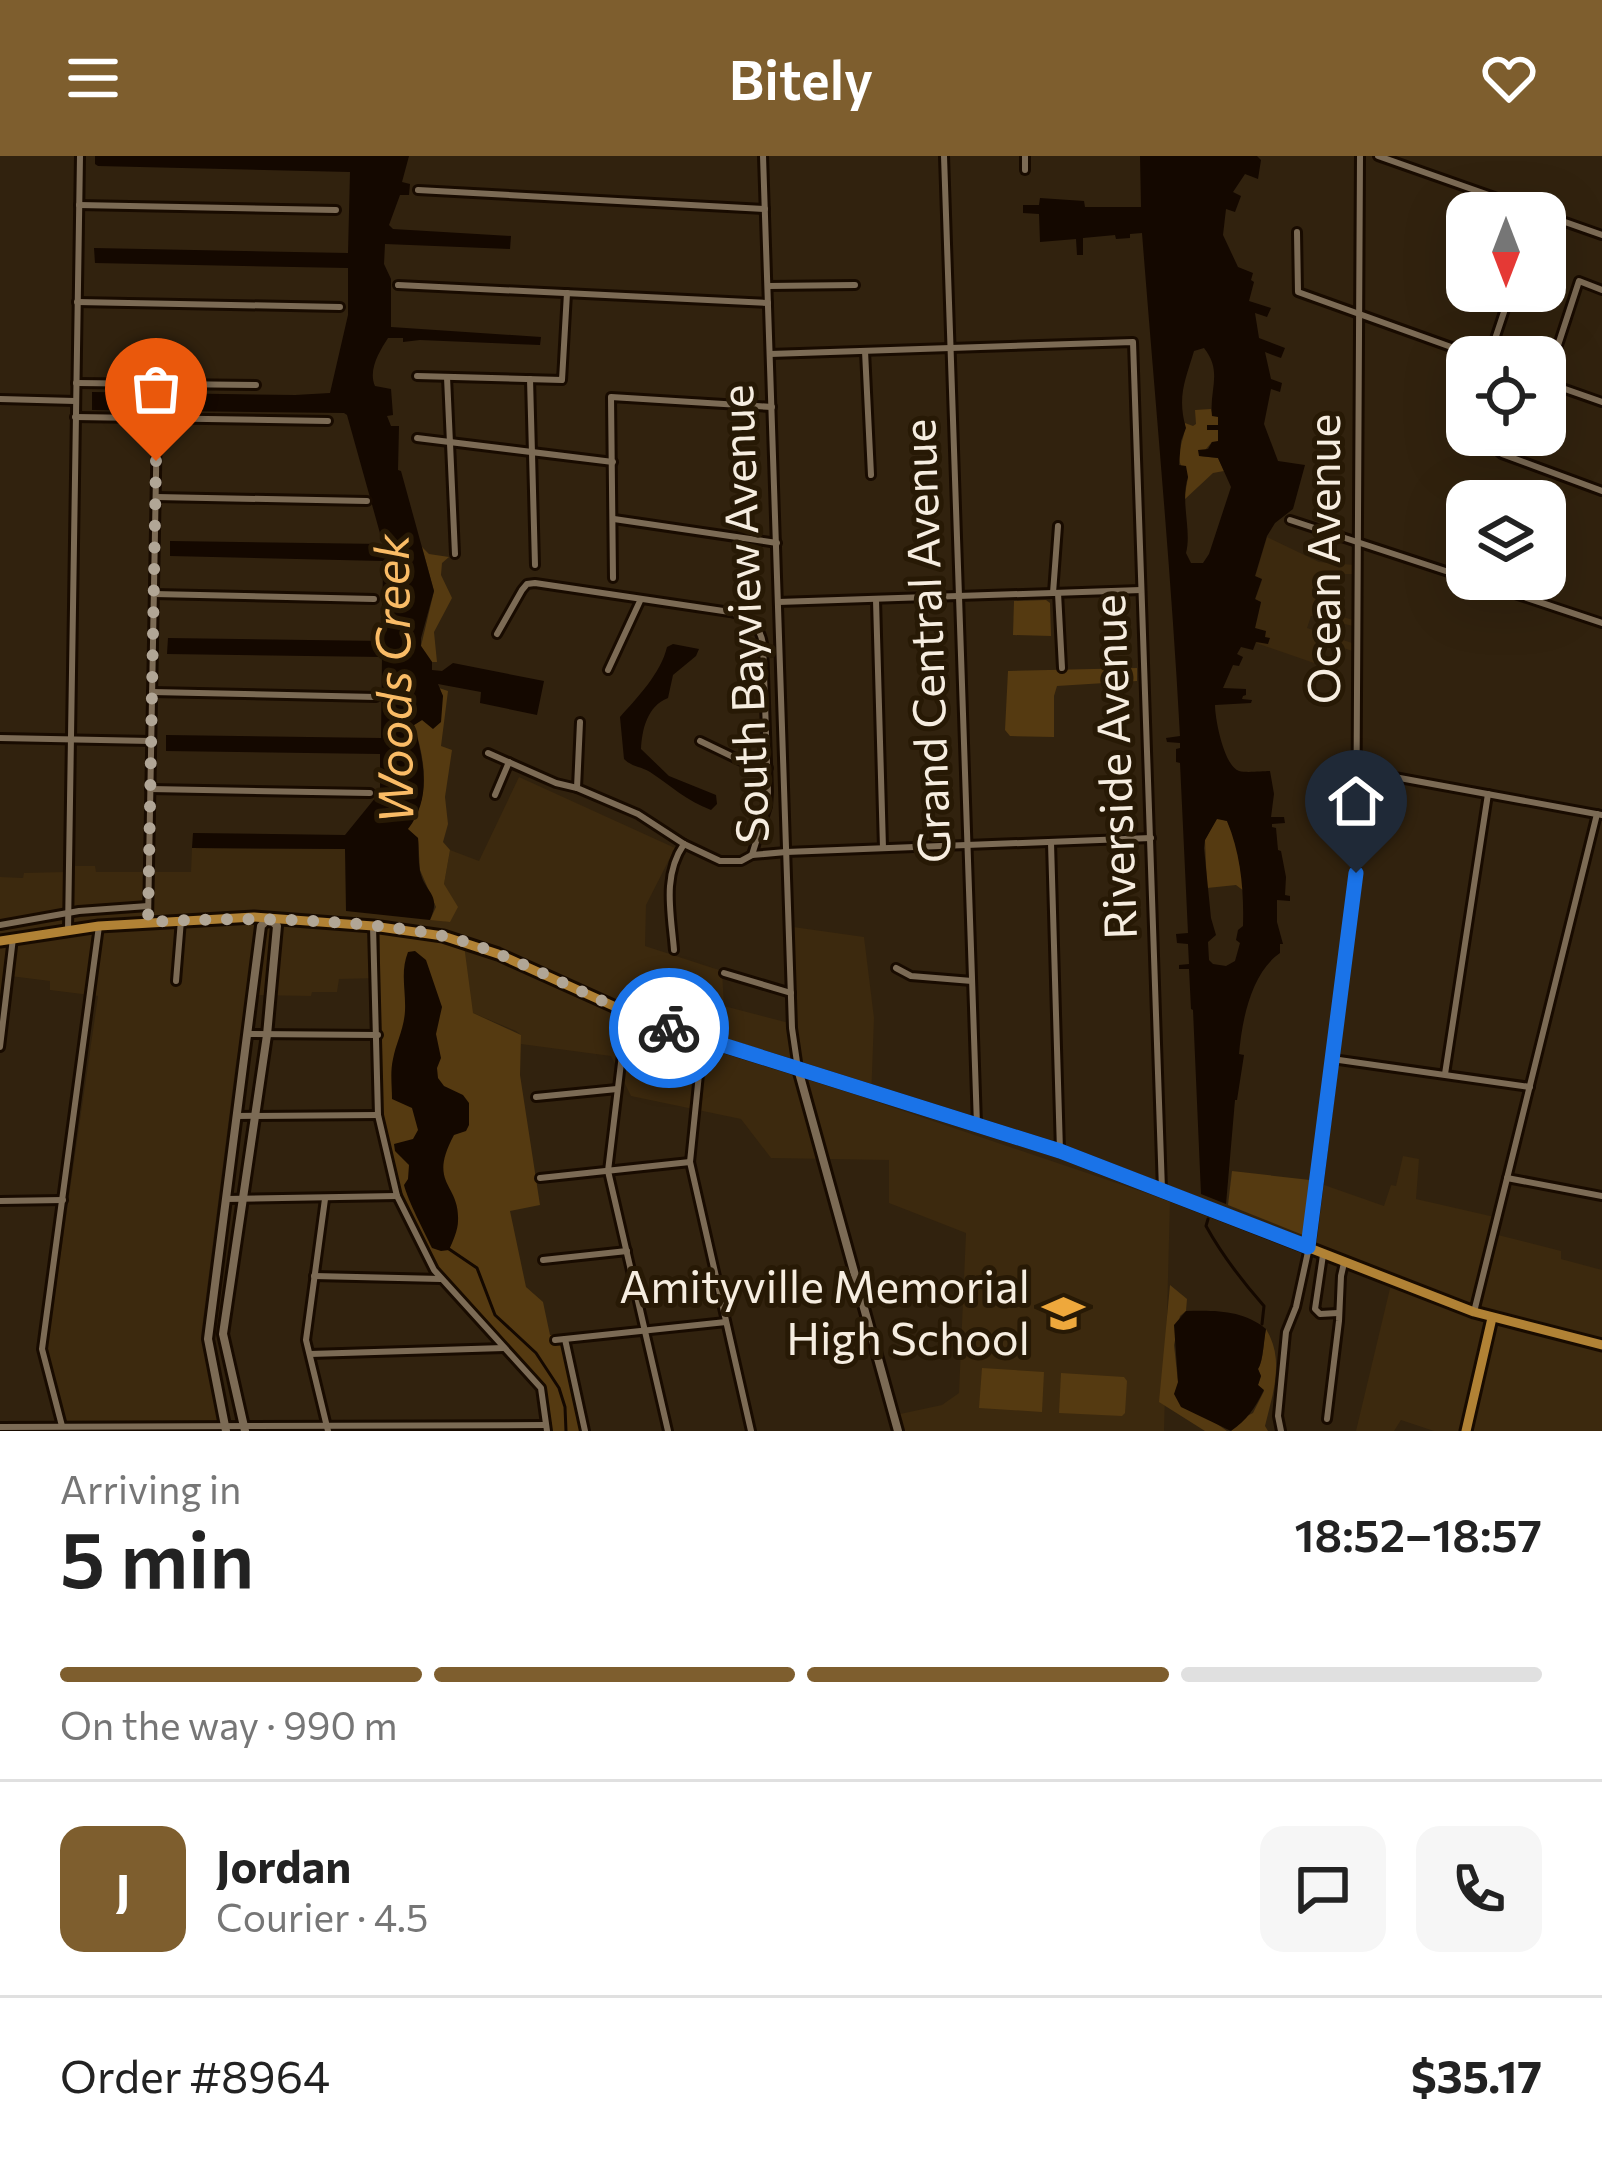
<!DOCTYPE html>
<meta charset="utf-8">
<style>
body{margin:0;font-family:Commissioner,sans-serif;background:#f6f6f6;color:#222;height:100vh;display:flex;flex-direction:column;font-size:45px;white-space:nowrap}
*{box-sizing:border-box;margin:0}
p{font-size:39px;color:#767676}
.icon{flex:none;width:66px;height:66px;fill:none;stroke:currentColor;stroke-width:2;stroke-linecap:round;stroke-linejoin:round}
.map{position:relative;height:1275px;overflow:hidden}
.drawer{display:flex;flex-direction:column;background:#fff;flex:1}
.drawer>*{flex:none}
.needle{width:78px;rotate:180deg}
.tools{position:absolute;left:1446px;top:36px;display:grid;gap:24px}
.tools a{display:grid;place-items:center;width:120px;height:120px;border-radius:24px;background:#fff;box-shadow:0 12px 48px #0002;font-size:60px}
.pin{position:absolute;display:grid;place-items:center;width:102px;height:102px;color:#fff;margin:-123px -51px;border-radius:50% 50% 50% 0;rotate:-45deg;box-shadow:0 0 12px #0007}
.pin .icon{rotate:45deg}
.courier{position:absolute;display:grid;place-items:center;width:120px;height:120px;margin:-60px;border:9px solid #1a73e8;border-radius:50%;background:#fff;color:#222;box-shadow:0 3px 15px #0007}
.summary em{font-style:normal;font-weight:600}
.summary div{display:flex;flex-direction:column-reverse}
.summary{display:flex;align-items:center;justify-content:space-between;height:204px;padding:0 60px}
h1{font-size:78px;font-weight:600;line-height:90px}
.bar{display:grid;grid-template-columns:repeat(4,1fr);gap:18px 12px;align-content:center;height:144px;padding:0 60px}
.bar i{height:15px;border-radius:9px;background:#e0e0e0}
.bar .selected{background:#7e5e2e}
.bar p{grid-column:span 4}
.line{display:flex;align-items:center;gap:30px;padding:0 60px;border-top:3px solid #e0e0e0}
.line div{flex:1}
.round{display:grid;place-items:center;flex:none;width:126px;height:126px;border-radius:24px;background:#f6f6f6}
header{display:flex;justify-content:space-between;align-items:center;height:156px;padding:0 60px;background:#7e5e2e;color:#fff;font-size:54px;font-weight:600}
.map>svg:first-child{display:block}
.built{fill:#3c290e}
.green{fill:#553a11}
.water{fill:#140800;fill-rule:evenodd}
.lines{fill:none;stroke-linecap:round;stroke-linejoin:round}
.stream{stroke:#140800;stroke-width:3}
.street-casing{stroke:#180b00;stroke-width:12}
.secondary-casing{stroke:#180b00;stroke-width:14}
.primary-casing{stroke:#180b00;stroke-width:15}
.street{stroke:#7c6b55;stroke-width:6}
.secondary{stroke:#7c6b55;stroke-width:8}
.primary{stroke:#b18235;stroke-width:9}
.done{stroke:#b1a696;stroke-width:12;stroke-dasharray:0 21.6}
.route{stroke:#1a73e8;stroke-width:15}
.labels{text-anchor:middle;stroke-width:10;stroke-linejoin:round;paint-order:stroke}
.street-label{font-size:45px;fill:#f6ede0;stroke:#271905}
.poi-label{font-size:45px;fill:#f6ede0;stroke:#271905;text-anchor:end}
.water-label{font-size:48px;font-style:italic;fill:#fabc66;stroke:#271905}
</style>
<header><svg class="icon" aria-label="menu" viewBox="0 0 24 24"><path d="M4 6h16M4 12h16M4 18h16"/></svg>Bitely<svg class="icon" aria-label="heart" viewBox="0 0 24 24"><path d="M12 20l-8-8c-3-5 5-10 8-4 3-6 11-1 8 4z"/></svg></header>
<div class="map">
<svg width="1602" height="1275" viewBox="0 0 1602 1275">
<rect width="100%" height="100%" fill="#31220e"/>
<g class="built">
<polygon points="1267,381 1319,406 1355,409 1355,418 1337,418 1327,421 1321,426 1313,452 1353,464 1353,470 1311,460 1307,472 1355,488 1355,496 1338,490 1324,492 1317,508 1256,487 1264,481 1255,472 1261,446 1255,444 1262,424 1255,421"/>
<polygon points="519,621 675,692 646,749 645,790 722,815 724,850 789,867 786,770 864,781 874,862 871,944 1170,1045 1164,1275 903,1275 900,1258 942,1249 959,1237 966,1077 889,1047 889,1004 771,1002 741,963 631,940 611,900 521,888 521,879 516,875 473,857 380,778 380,822 339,823 337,836 312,836 311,840 248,839 236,907 201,1180 219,1265 64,1267 47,1192 98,840 50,834 50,825 10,820 5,856 0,856 0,721 23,722 24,717 65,716 66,710 95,710 96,716 191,716 192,692 346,693 417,760 449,766 444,728 450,694 479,705"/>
<polygon points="1403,1000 1419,1003 1416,1043 1499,1062 1494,1078 1561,1095 1561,1103 1602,1114 1602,1275 1434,1275 1401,1264 1394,1275 1356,1275 1392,1124 1298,1091 1303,1079 1310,1024 1384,1050 1391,1029 1396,1030"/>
</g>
<g class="green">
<path d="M1211,253L1213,260H1218V269L1208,274H1218V286H1212L1200,300L1218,302L1224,315L1213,317L1184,344L1188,321C1170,299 1185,290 1185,267L1193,270L1196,268L1195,254Z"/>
<polygon points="422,391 429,398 449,401 442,407 441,419 452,442 434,476 437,506 432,506 421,490 434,435"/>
<polygon points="1046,444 1050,447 1051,480 1013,479 1014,445"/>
<polygon points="1137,512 1137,525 1057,530 1054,540 1054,581 1010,580 1005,574 1008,515"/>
<path d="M439,532L448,535L441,590L452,594L445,641L448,668L443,686L450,694L444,728L458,751L450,766L430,764L436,751L420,714L418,682L407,673C432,642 425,604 414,569L422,564L443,540Z"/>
<polygon points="1217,662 1227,665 1236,685 1244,735 1236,729 1207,732 1205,684"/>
<polygon points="380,777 464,789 473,857 521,879 520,919 540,1049 510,1055 526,1131 543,1146 550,1179 560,1179 580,1275 548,1275 543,1229 434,1110 398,1032 380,957"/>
<polygon points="1232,1015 1310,1024 1303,1079 1228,1049"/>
<polygon points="1170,1129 1187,1143 1186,1155 1180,1160 1174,1189 1178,1226 1210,1263 1227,1275 1205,1275 1159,1246"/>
<path d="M1266,1173C1285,1204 1273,1237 1265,1270L1268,1275H1230L1245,1261L1253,1257L1264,1235L1258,1229L1261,1220L1258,1213C1264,1204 1263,1185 1266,1173Z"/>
<polygon points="982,1212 1044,1216 1042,1256 979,1252"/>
<polygon points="1061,1217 1124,1221 1127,1225 1125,1257 1122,1260 1059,1257"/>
</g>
<g class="water">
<path d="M95,0H409L402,26L410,28L409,39H400L389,69L393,73L511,80L510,93L385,88L384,108L391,123V171L541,181L540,189L420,184L403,186V182H388C379,196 368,214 375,230L391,233L393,259L387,260L391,270H399L398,314L401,315L434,435L421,482V490L432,506V514L442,515L453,507L544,525L537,559L480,547L481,536L438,528L443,540L441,566L433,573L422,564L414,569C424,605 432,642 408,673L418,682C419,692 418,704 420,715C425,738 442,737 430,764L346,755L345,693L192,692L193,677L345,679L380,636V598L166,595V579L381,582L382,501L167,498L168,482L382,485L383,405L170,400V385L383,388L347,259L344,257L92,254V236L295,239L330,237L348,159V112L95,107L94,92L348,97L350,16L98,10L95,8Z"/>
<path d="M1140,0H1257L1261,4L1258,23L1245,18L1233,36L1241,40L1235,56L1226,53L1223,79L1238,111L1253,117L1251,124L1254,126L1249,145L1271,152L1267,161L1255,157L1259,182L1285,192L1281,202L1265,196L1271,223L1282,227L1280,236L1271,233L1264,268L1278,305L1305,309L1293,353L1275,367L1267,380L1255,420L1262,423L1255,443L1261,446L1255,472L1266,475L1265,481L1270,482L1268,488L1256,486L1253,494L1241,491L1237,498L1243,501L1239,510L1233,509L1223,532L1246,533V539L1243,540L1242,543L1252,544L1251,547L1215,549C1215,563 1224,610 1239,615C1247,617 1262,615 1270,615L1274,638L1271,661H1284L1285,667L1272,668V671L1276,672L1278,694L1281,695L1286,721L1285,739L1290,740V745L1277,744V766L1283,788H1280V797C1251,817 1242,864 1239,898L1244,899L1237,944H1235L1226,1048L1201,1038L1193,854L1191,853L1189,813H1179V809L1189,808L1188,788L1177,787L1176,778L1188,777L1180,607L1176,606V593L1180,592V587L1167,586L1166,582L1180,580C1171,412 1155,245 1142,77L1130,78V82L1116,83L1115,79L1083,82V99H1077L1076,83L1040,86L1039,58L1023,57V49H1039L1040,42L1084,45L1085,51H1141ZM1204,192C1223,216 1209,234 1212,260L1218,261V269H1207V274H1218V285L1212,286L1208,293L1198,294L1199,300L1218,302L1231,331L1209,398L1203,407H1191L1186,397C1192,374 1180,346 1188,321L1186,310L1179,309L1181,285L1186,272C1177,241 1185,225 1194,195ZM1217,663L1227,665C1241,699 1244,734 1243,770L1238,774L1236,784L1240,787L1235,805L1226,810L1213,808L1209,804L1208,786L1216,779L1211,762L1204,692L1205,684Z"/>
<path d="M673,488L699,493L696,500L673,519L668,542C647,550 642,574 641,593L669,620L716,639L717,648L711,654C687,645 671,630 650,616C640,610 632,611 624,603L620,561C637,542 661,517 667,491Z"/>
<path d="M415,795L426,804L442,851L436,878L441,902L437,912L438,922L444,930L463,939L469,947V969L466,975L454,979C427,1029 460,1027 458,1065C458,1074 453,1085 449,1094L441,1095L432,1092C424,1075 408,1045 404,1029L408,1023L409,1009L395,995L394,988L413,983L418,974L412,952L392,943C392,930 390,916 393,903C396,887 404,873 405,855C406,834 400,816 408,796Z"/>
<path d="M1186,1155C1214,1154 1244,1154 1266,1173C1264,1183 1263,1206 1258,1213L1261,1220L1258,1229L1264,1234C1255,1252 1247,1264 1231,1275L1181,1251L1174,1238L1178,1226L1174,1169Z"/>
</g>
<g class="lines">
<g class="stream">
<path d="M1208,1063L1206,1070C1222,1099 1242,1125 1264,1150L1262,1168"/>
<polyline points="449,1093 477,1112 495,1159 536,1197 559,1232 565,1251 566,1275"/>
</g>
<defs>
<g id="street">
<polyline points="763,0 792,872 798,913"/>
<polyline points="944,0 977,969"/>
<polyline points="1025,0 1025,14"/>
<polyline points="1378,0 1540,57"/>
<polyline points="418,34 765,53"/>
<polyline points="79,49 336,54"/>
<polyline points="1545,59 1602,79"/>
<polyline points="1297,76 1298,136 1479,201"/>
<polyline points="398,129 768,147"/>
<polyline points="768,130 855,129"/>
<polyline points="77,146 340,151"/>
<polyline points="865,195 871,319"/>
<polyline points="770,198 1133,186 1162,1034"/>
<polyline points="1489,201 1511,135"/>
<polyline points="417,220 562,224 567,137"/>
<polyline points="447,221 455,398"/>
<polyline points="530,223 535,409"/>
<polyline points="1545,226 1602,246"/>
<polyline points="1546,226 1579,125 1602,134"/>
<polyline points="76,227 256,229"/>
<polyline points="0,243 75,245"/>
<polyline points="75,261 328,265"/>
<polyline points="1487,279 1491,289 1502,298 1602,335"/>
<polyline points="417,282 613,306"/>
<polyline points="156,341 367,345"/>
<polyline points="614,363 777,387"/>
<polyline points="1290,364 1467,422"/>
<polyline points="613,422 611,241 772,251"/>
<polyline points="1470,423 1602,467"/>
<polyline points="1053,437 1058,370"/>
<polyline points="1058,437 1062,512"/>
<polyline points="154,438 374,443"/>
<polyline points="876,444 883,692"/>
<polyline points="778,446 1141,434"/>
<path d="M497,478L522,434L527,428L535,427L730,456C748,460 760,469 763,488L768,636L767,650L752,699"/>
<polyline points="608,514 640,445"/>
<polyline points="152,536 376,541"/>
<polyline points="580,566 577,632 638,658 684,688 720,705 741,705 752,699 786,696 1151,682"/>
<polyline points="0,582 151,585"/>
<polyline points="700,585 756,612 768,612"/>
<polyline points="488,597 556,627 577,632"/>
<polyline points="1356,614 1602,659"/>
<polyline points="150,633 370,637"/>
<polyline points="495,639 509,606"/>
<polyline points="1051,687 1060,995"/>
<polyline points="148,766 157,263"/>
<polyline points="0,769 79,755 148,750"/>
<polyline points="373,770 378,959 397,1040 434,1114 541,1232 547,1275"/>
<polyline points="68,774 80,0"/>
<path d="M674,794C671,757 662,720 684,688"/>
<polyline points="896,812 911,820 972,825"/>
<polyline points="724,817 791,837"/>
<polyline points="176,825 181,764"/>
<polyline points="627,857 608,1015 668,1275"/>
<polyline points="248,878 378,879"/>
<polyline points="706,885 699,918 690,1006 751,1275"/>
<polyline points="0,891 13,782"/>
<polyline points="1332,903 1530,931"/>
<polyline points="1445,918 1488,638"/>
<polyline points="536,941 617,933"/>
<polyline points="237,960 378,959"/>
<polyline points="540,1022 690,1006"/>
<polyline points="1507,1022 1602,1040"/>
<polyline points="226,1043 397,1040"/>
<polyline points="325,1043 306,1184 328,1275"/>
<polyline points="0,1045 63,1044"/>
<polyline points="1323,1099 1315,1153 1320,1158 1338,1157"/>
<polyline points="543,1104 627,1095"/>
<polyline points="314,1120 441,1123"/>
<polyline points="1474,1156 1597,658"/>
<polyline points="565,1183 585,1275"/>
<polyline points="555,1184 726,1166"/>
<polyline points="310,1198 504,1192"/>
<polyline points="1327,1263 1339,1165 1341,1120 1344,1107"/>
<polyline points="62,1270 42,1193 99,770"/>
<polyline points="0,1271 546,1269"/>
<polyline points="1281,1275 1278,1260 1286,1176 1296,1151 1311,1082 1356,717 1360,0"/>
</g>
<g id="secondary">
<polyline points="798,913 898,1275"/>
<polyline points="226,1275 208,1183 261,770 269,762"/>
<polyline points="245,1275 223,1178 267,879 277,770 270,763"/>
</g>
<g id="primary">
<polyline points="0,785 99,770 254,761 373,770 443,780 498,798 649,866 1060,995 1474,1156 1602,1189"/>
<polyline points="1466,1275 1492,1162"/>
</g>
</defs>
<use href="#street" class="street-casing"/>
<use href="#secondary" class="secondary-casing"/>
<use href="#primary" class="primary-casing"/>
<use href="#street" class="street"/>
<use href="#secondary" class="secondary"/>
<use href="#primary" class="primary"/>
</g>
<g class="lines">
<path class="done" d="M156,305L148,766C220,762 286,762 358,768C398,772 438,776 475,789C542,813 602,849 669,872"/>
<polyline class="route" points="669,872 1060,995 1308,1091 1356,717"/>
</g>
<defs>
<symbol id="school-bare" viewBox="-9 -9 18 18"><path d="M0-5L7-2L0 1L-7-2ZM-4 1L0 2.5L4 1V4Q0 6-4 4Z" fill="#eea83c" stroke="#271905" stroke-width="2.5" paint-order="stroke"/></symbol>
</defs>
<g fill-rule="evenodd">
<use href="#school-bare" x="1034" y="1128" width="59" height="59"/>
</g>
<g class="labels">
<g class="street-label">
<text transform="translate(1324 403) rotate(-90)" y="16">Ocean Avenue</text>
<text transform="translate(745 458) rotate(-92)" y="16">South Bayview Avenue</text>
<text transform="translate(927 485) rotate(-92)" y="16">Grand Central Avenue</text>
<text transform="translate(1115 611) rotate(-92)" y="16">Riverside Avenue</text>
</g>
<g class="poi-label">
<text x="1030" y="1147">Amityville Memorial<tspan x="1030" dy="52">High School</tspan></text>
</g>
<g class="water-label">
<text transform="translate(394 523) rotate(-91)" y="17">Woods Creek</text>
</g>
</g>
</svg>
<div class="tools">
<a><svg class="needle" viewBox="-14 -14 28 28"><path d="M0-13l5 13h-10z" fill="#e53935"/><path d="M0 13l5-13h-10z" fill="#767676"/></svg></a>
<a><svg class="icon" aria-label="locate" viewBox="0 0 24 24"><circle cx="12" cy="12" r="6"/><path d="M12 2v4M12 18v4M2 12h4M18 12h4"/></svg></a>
<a><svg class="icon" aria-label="layers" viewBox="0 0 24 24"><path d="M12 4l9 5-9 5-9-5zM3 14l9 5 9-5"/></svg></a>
</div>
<div class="pin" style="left:156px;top:305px;background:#ea580c"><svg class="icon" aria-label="bag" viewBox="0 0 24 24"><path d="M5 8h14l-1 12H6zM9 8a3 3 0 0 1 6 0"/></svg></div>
<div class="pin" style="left:1356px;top:717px;background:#1f2937"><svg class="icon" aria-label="home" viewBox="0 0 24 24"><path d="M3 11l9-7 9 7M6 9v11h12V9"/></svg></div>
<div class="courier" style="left:669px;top:872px"><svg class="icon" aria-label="bike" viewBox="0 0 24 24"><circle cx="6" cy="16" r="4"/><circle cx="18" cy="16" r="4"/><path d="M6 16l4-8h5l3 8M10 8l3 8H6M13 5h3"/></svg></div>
</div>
<section class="drawer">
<div class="summary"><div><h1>5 min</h1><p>Arriving in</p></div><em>18:52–18:57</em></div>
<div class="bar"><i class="selected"></i><i class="selected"></i><i class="selected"></i><i></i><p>On the way · 990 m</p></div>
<div class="line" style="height:216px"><b class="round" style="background:#7e5e2e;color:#fff">J</b><div><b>Jordan</b><p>Courier · 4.5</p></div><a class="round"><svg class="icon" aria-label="chat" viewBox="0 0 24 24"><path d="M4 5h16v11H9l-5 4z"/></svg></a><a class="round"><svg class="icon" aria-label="phone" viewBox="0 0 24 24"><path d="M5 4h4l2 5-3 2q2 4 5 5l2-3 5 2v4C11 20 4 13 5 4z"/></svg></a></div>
<div class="line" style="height:156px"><div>Order #8964</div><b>$35.17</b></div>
</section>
